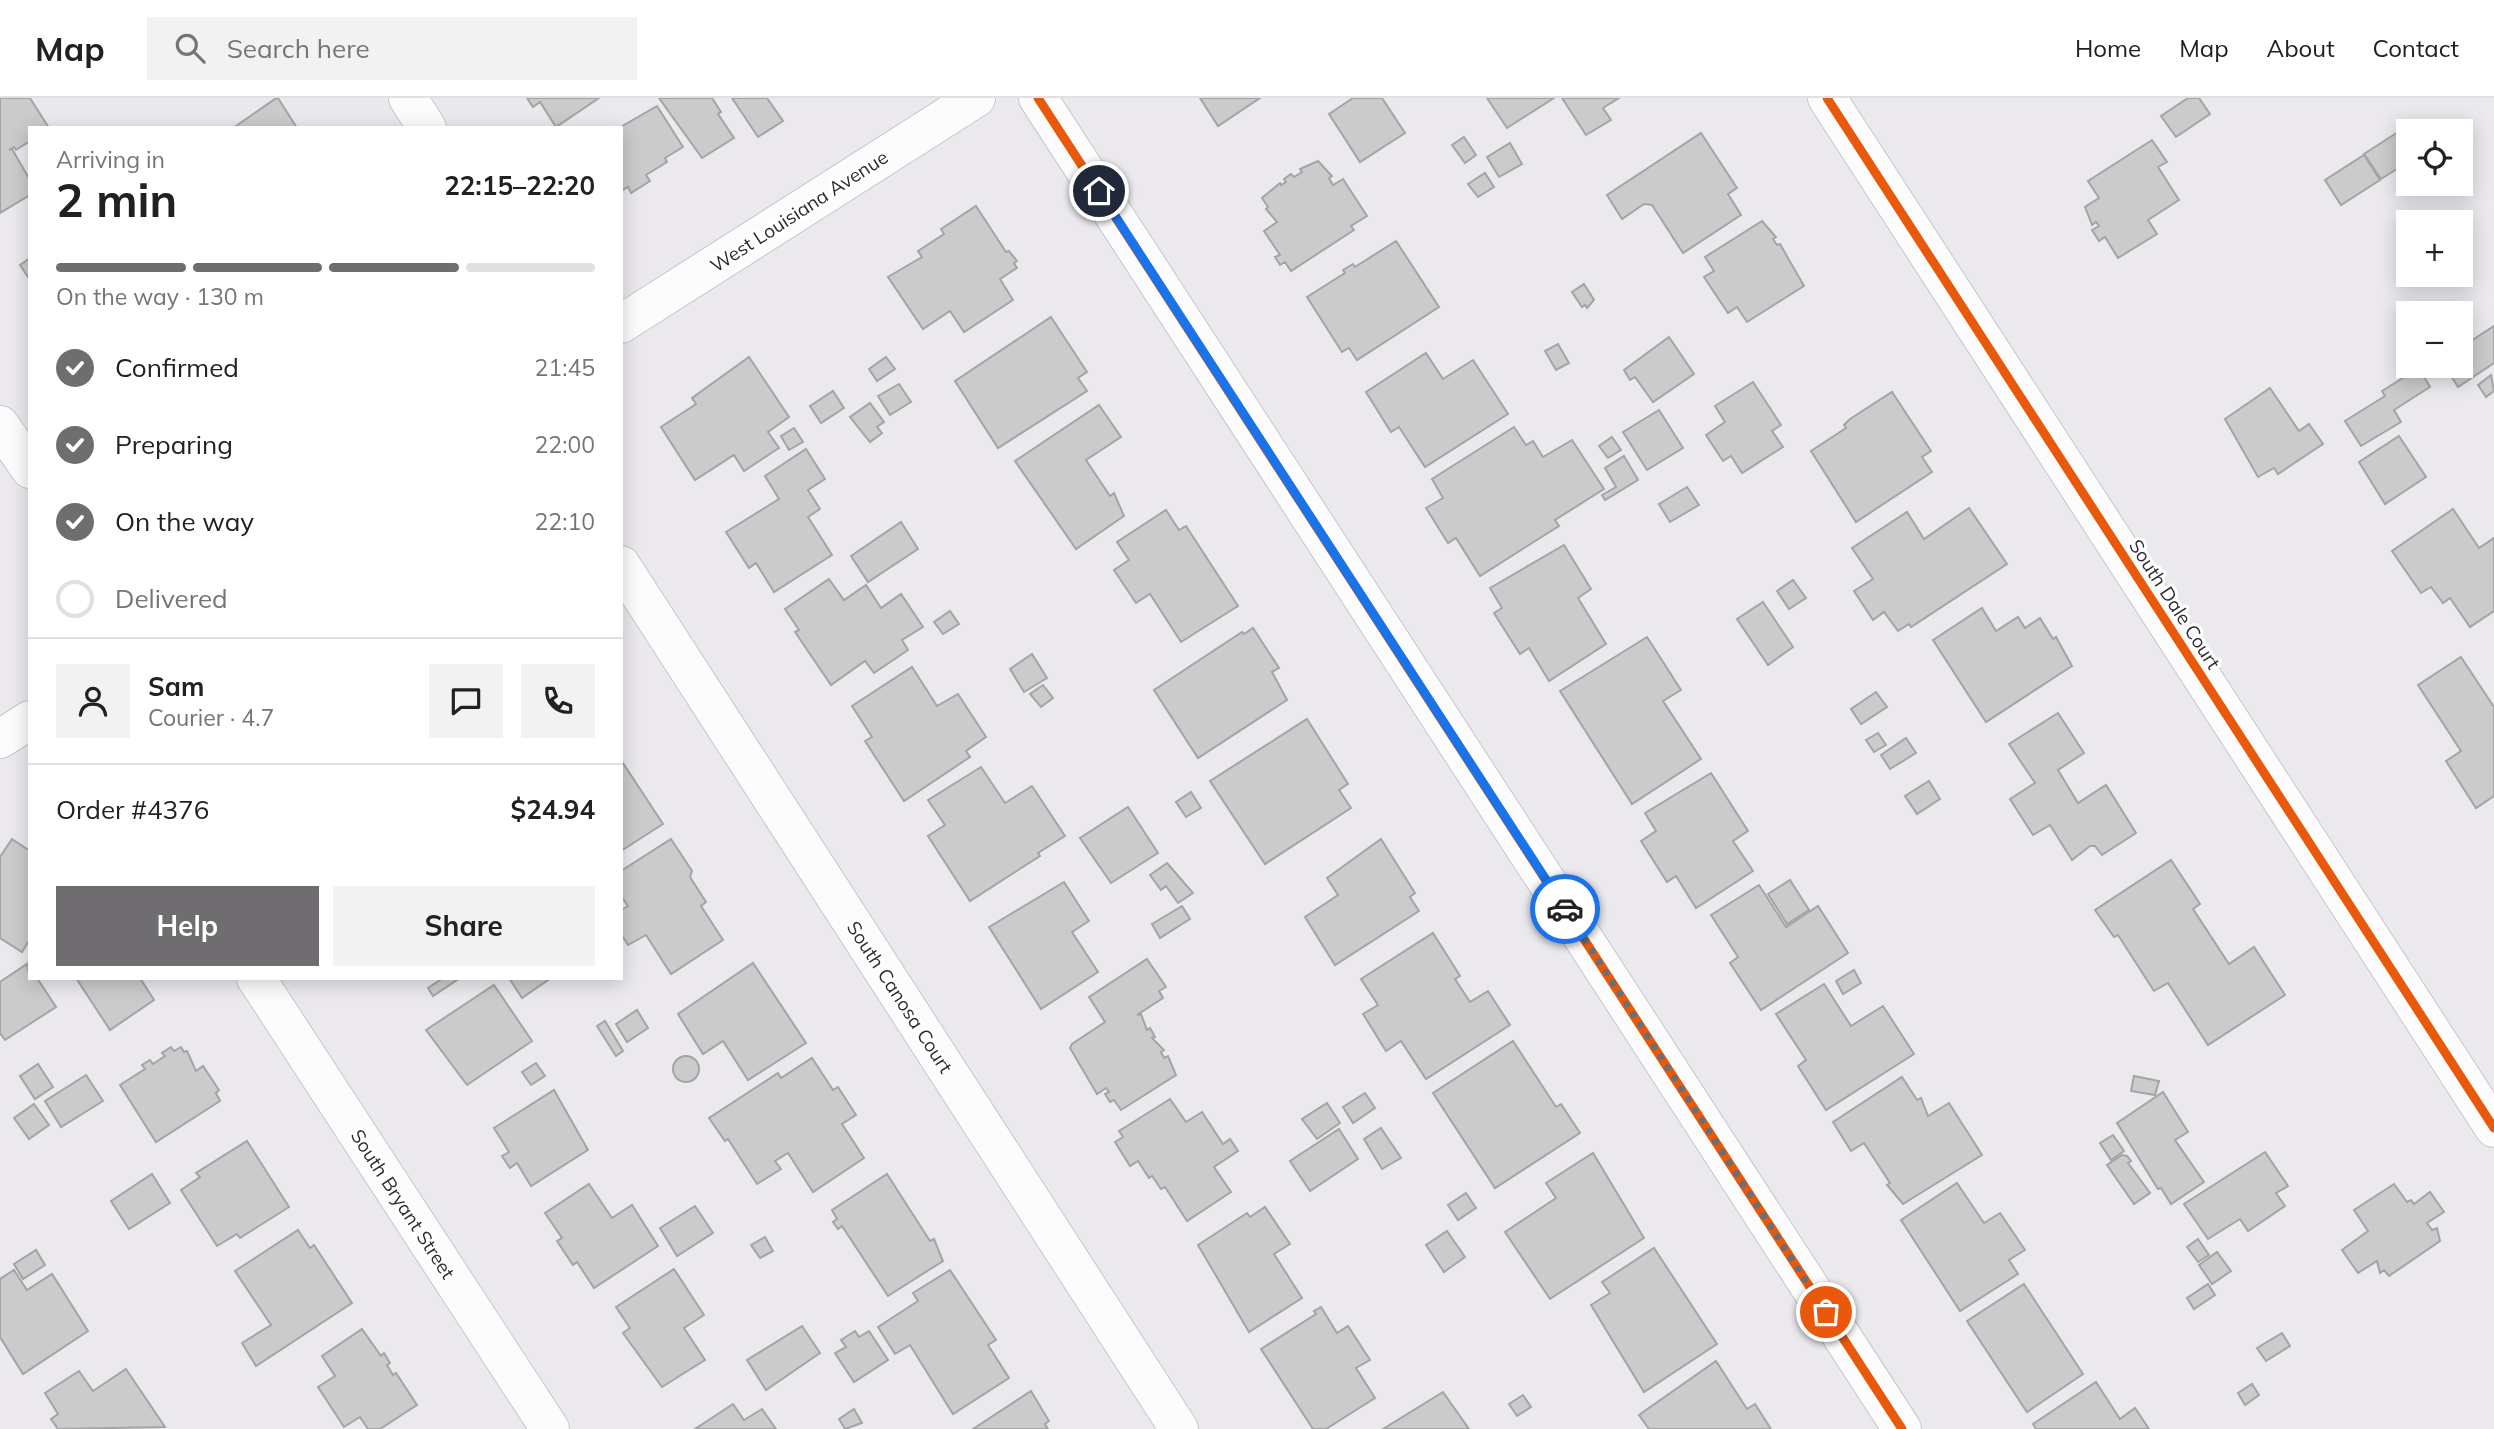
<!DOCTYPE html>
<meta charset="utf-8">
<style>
body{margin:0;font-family:Mulish,sans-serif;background:#f2f2f2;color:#202124;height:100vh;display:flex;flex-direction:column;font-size:26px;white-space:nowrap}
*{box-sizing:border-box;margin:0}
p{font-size:23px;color:#757577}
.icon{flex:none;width:38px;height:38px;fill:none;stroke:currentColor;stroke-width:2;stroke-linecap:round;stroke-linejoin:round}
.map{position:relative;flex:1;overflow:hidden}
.side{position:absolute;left:28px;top:28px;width:595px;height:854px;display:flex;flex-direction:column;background:#fff;border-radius:0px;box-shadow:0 4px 18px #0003}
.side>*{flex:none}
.controls{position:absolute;left:2396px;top:21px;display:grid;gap:14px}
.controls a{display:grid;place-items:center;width:77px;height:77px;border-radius:0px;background:#fff;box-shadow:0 4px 18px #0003;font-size:35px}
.pin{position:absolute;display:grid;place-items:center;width:60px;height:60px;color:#fff;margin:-30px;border:4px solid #fff;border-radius:50%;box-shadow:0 2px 7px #0007}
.courier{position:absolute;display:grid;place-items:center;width:70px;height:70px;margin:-35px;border:5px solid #1a73e8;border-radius:50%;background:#fff;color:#222;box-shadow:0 2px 9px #0007}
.overview em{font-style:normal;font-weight:700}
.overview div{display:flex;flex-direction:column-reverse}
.overview{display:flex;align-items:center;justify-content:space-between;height:119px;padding:0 28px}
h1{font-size:46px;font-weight:700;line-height:52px}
.bar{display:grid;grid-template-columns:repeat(4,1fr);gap:10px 7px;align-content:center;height:84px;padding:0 28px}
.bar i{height:9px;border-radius:5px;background:#e0e0e0}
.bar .selected{background:#6f6d70}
.bar p{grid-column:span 4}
.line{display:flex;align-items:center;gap:18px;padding:0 28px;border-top:2px solid #e0e0e0}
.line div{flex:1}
.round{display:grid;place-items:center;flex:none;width:74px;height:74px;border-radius:0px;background:#f2f2f2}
ol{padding:0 28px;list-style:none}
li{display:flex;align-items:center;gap:21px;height:77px}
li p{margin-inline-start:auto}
li .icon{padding:7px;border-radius:50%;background:#6f6d70;color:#fff;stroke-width:4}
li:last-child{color:#757577}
li i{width:38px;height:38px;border:4px solid #e0e0e0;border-radius:50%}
.action{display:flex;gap:14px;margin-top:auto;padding:14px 28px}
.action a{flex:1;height:80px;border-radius:0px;background:#6f6d70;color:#fff;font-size:28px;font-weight:700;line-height:80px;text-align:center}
.action a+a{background:#f2f2f2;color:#202124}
header{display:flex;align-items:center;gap:42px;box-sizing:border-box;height:98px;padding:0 35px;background:#fff;border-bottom:2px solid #e0e0e0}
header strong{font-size:33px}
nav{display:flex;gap:38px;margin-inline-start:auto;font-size:24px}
.search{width:490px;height:63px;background:#f2f2f2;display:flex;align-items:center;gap:18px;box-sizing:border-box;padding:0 24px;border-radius:0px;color:#757577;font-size:26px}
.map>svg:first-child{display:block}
.building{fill:#cccbcb;stroke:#a5a4a5;stroke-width:2}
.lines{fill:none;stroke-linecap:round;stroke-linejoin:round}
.street-casing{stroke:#c8c6c9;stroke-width:40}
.secondary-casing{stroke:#c8c6c9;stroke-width:40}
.street{stroke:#fcfcfc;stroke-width:38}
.secondary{stroke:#fcfcfc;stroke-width:38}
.cycleway-casing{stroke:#fff;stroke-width:13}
.cycleway{stroke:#e8590c;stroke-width:9}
.done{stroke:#6f6d70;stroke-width:7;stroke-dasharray:0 12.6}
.route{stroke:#1a73e8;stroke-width:9}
.labels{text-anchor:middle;stroke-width:6;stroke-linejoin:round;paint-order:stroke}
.street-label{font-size:19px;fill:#2c2a2d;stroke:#fff}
</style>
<header>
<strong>Map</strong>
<div class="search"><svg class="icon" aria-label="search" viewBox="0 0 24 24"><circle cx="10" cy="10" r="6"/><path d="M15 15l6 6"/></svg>Search here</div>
<nav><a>Home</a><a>Map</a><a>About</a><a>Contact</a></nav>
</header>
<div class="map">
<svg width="2494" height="1331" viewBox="0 0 2494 1331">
<rect width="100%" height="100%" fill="#ebe9ed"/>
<g class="building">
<polygon points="0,0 30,0 49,30 30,30 30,43 16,52 14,49 9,52 12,51 30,82 30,97 0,115"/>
<polygon points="278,0 297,30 233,30 275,1"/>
<polygon points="527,0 599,0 556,29 540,4 533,9"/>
<polygon points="659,0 712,0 721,14 718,16 734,40 702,60"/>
<polygon points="732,0 767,0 783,23 758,39"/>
<polygon points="1200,0 1260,0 1218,28"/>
<polygon points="1353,0 1382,0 1405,35 1360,64 1329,16"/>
<polygon points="1487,0 1554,0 1507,30"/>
<polygon points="1562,0 1619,0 1603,10 1611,22 1586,37"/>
<polygon points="2188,0 2199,0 2210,16 2176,39 2161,18"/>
<polygon points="657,8 683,49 665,60 667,64 646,77 650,83 631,95 628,89 621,93 621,30 619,30"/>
<polygon points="2412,25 2418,33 2408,33 2408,64 2381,81 2364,56"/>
<polygon points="1701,35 1737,90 1728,96 1741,117 1683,155 1652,107 1644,106 1622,121 1607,97"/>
<polygon points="1464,39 1476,57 1465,65 1452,47"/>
<polygon points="2152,42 2167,64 2158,69 2179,102 2148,122 2157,136 2118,160 2105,139 2099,143 2092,132 2099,128 2096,124 2092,127 2085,109 2099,100 2088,83"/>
<polygon points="1510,45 1522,66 1499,79 1487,59"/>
<polygon points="2364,57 2380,82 2341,107 2325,82"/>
<polygon points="1318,63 1332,78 1329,80 1333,87 1343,81 1367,118 1351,128 1354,132 1291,173 1285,164 1280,167 1275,159 1280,157 1264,133 1277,124 1266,111 1268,109 1262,100 1280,85 1281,87 1286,84 1284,81 1291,76 1294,79 1302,74 1300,71"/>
<polygon points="1485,75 1494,89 1478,99 1468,86"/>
<polygon points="976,108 1006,154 1009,153 1017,163 1014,165 1017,170 1000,181 1013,202 964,234 950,213 923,231 888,179 922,159 918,153 944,136 941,131"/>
<polygon points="1762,123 1776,139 1773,141 1777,147 1780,146 1804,188 1747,224 1737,209 1728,215 1704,179 1714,173 1705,159"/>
<polygon points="1396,143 1439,209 1357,262 1349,250 1342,254 1307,199 1345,175 1343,172 1353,166 1355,169"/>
<polygon points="30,160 30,182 20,167"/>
<polygon points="1584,186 1594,202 1587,210 1585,207 1582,209 1572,194"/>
<polygon points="1051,219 1087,274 1078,280 1087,293 998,350 955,283"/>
<polygon points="2494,228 2494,265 2458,289 2445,268 2460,268 2460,250"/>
<polygon points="1669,239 1694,276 1653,304 1635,279 1630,282 1624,272"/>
<polygon points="1558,246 1569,265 1556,272 1545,253"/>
<polygon points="1426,255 1443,281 1473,262 1508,316 1425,369 1399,329 1391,334 1366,294"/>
<polygon points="749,259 789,319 768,334 779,350 744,373 734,357 695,382 661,329 696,306 692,300"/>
<polygon points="886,259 895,271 877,283 869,271"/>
<polygon points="2419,270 2430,289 2394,312 2401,324 2361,348 2345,323 2385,298 2382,293"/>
<polygon points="2491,277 2494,293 2486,299 2478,287"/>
<polygon points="1753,284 1781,327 1772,333 1783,349 1742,375 1731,358 1723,363 1706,337 1725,324 1715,308"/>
<polygon points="899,286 911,304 890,317 878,298"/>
<polygon points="2270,290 2299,333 2309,326 2323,346 2278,376 2274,370 2258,379 2225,321"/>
<polygon points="833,293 844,310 821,325 810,308"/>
<polygon points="1892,294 1931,353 1922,359 1932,374 1856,424 1811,353 1846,330 1844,327 1850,321"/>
<polygon points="870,305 884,324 877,329 882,335 870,344 850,319"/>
<polygon points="1099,307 1121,339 1086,362 1110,398 1114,395 1124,418 1076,451 1015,363"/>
<polygon points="1659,312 1683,350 1647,372 1623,334"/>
<polygon points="1514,329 1526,347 1533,343 1543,359 1572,342 1604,391 1555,422 1559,428 1480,478 1456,440 1448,445 1426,410 1443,400 1432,381"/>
<polygon points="794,330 803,344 789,352 781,338"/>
<polygon points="2399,338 2426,379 2385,406 2359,364"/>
<polygon points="1612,339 1621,352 1608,360 1599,348"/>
<polygon points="806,351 825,381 808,392 820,411 808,419 832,457 774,494 756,465 749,470 726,434 779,401 765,378"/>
<polygon points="1624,358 1638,382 1605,402 1602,397 1616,389 1605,370"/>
<polygon points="1687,389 1699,407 1670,424 1659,406"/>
<polygon points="1969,410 2007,466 1911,529 1909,526 1898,533 1884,514 1873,522 1854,493 1873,481 1852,450 1907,414 1924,441"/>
<polygon points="2453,411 2479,450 2494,440 2494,513 2470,529 2450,500 2443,505 2431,489 2421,495 2392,453"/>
<polygon points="1166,412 1179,432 1186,428 1238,508 1181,544 1150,496 1136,505 1114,472 1129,462 1117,444"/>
<polygon points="901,424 918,451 868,484 851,458"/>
<polygon points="1564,447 1591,491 1578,500 1606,546 1549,583 1529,550 1520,556 1494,515 1502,510 1490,490"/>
<polygon points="829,481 844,502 866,487 881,510 901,496 923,529 902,542 908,552 874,575 865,563 831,587 795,534 799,532 785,511"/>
<polygon points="1793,482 1806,500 1789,511 1777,493"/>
<polygon points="1763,504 1793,549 1768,567 1737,521"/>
<polygon points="1982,510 1996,533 2018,519 2025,530 2040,520 2053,541 2056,539 2072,568 1986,624 1933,542"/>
<polygon points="950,513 959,526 943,536 934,524"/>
<polygon points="1253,530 1279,570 1272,574 1287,602 1198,660 1154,592 1242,534 1244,536"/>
<polygon points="1647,539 1681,592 1663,603 1701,661 1632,706 1560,593"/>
<polygon points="1032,556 1047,580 1024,594 1010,571"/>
<polygon points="2461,559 2494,609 2494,698 2476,710 2446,663 2461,653 2418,587"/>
<polygon points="912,569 937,608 958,596 986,639 966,653 970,659 904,703 865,643 872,639 852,608"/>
<polygon points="1043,587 1053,600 1041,609 1030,596"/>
<polygon points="1876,594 1887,609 1861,626 1851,611"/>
<polygon points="2058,615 2084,655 2058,672 2078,705 2106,687 2136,735 2102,757 2095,748 2090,748 2072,762 2050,727 2033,737 2010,701 2035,685 2009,646"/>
<polygon points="1307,621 1348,686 1339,692 1351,710 1265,766 1210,683"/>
<polygon points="1878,635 1886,647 1874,654 1866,642"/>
<polygon points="1906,640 1916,655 1890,671 1881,657"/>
<polygon points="621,662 663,726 621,753"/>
<polygon points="981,669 1005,705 1032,688 1065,738 1038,755 1040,758 970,803 928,738 945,727 928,702"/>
<polygon points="1711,675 1748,733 1733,743 1753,773 1696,810 1676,778 1667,784 1641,743 1656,733 1645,715"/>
<polygon points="1929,683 1940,701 1917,716 1905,698"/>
<polygon points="1191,694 1201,710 1186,719 1176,704"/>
<polygon points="1128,709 1158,755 1111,785 1080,740"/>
<polygon points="12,741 30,753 30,841 22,854 0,840 0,759"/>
<polygon points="671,741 692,773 690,779 706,804 701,808 723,842 671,876 646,837 628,847 621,836 621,812 628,808 621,798 621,773"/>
<polygon points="1381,741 1415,795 1410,799 1419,813 1335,867 1305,819 1338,797 1327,780"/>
<polygon points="2171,762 2200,806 2193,811 2229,866 2254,849 2285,897 2208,947 2168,885 2154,893 2118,837 2114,839 2095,812"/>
<polygon points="1167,765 1193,795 1178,805 1166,788 1161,792 1150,777"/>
<polygon points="1790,782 1809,812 1787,826 1768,796"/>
<polygon points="1064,784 1089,823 1072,834 1098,874 1041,911 989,829"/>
<polygon points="1759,787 1786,829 1818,808 1848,855 1761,912 1730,865 1738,859 1711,817"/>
<polygon points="1182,808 1190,821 1160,840 1152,826"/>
<polygon points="1433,835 1460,878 1455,881 1470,904 1488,893 1510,927 1426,981 1401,943 1386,953 1363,916 1378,907 1361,881"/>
<polygon points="1147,861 1166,889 1159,893 1163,900 1137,917 1141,916 1147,932 1150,930 1155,939 1152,940 1164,952 1161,954 1164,960 1168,958 1176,977 1121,1012 1114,1002 1110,1004 1105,996 1109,994 1106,990 1097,996 1070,950 1072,946 1105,924 1089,899"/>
<polygon points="753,865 806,945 748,982 723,943 703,956 678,916"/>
<polygon points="27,866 30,880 37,880 56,909 5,942 0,935 0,884"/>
<polygon points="1854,872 1861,885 1843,896 1836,883"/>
<polygon points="76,880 140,880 154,902 110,932"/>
<polygon points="443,880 460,880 433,898 428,890"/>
<polygon points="509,880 551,880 522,900"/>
<polygon points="1824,886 1851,928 1883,908 1914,956 1826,1012 1798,968 1806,962 1776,916"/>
<polygon points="494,887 532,943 467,987 426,932"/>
<polygon points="637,912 648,930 627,944 616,926"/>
<polygon points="605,923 623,953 616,958 597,928"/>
<polygon points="1513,943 1556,1009 1561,1006 1580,1035 1495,1090 1433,995"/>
<polygon points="171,949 174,953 181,949 184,954 187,953 196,973 203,968 219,992 216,995 220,1003 156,1044 120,987 145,971 142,967 150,962 153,966 165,958 162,955"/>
<circle cx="686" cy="971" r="13"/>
<polygon points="812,960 833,992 838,989 856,1017 842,1026 864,1060 813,1094 788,1055 775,1063 781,1071 757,1086 728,1041 725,1043 709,1020 778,975 781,980"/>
<polygon points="536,965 545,978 531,987 522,974"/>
<polygon points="38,966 53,989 35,1001 20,978"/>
<polygon points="86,977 103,1003 61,1029 45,1003"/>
<polygon points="2134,978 2159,983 2155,997 2131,993"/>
<polygon points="1902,979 1917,1002 1921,1000 1928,1018 1949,1005 1982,1057 1903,1106 1887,1087 1890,1085 1864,1045 1851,1053 1833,1024"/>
<polygon points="554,992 588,1052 531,1088 517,1065 510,1070 502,1058 509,1054 494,1030"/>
<polygon points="2163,994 2188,1034 2175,1042 2204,1084 2171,1106 2161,1090 2158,1091 2117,1025"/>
<polygon points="1365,995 1375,1010 1353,1025 1343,1009"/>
<polygon points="1170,1001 1186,1024 1202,1014 1223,1046 1230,1041 1238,1053 1214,1069 1231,1094 1187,1123 1165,1089 1161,1091 1152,1078 1149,1080 1138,1063 1130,1068 1115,1044 1123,1039 1119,1033"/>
<polygon points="1327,1005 1340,1025 1317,1041 1302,1021"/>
<polygon points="34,1006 49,1027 29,1041 14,1020"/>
<polygon points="1381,1030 1401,1060 1382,1071 1364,1041"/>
<polygon points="1339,1031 1358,1061 1310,1093 1290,1063"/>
<polygon points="2113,1037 2124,1053 2111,1062 2100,1045"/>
<polygon points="247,1043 289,1109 240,1140 237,1136 217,1148 181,1092 200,1079 196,1075"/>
<polygon points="2265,1054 2288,1088 2276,1095 2285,1108 2248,1133 2240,1121 2208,1141 2184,1106"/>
<polygon points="1593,1055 1644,1140 1550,1201 1505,1134 1556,1100 1546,1085"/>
<polygon points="2122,1057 2127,1058 2131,1063 2128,1065 2150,1095 2134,1106 2107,1067"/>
<polygon points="152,1076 170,1105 129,1131 111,1103"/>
<polygon points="887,1076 930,1143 934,1141 943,1163 888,1198 842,1128 838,1131 833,1124 837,1121 832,1112"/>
<polygon points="1957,1085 1984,1125 2000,1115 2025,1152 2009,1162 2018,1176 1960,1213 1901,1122"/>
<polygon points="589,1086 612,1120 632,1107 658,1148 594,1190 577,1164 573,1167 557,1143 562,1140 545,1115"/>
<polygon points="2394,1086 2407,1104 2411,1102 2414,1106 2430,1094 2444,1114 2427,1125 2432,1132 2437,1130 2440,1143 2389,1178 2384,1172 2380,1175 2377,1163 2358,1175 2342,1152 2368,1133 2354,1112"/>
<polygon points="1466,1095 1476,1110 1458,1122 1448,1107"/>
<polygon points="695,1108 713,1135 677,1158 660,1130"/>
<polygon points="1265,1109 1290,1146 1274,1156 1302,1200 1249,1234 1198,1147 1247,1115 1250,1119"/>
<polygon points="298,1132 310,1150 314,1147 352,1205 256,1268 242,1245 271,1227 235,1173"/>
<polygon points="1447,1133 1465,1159 1444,1174 1426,1147"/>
<polygon points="765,1139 773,1153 760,1160 751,1147"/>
<polygon points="2198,1141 2209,1157 2198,1164 2187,1149"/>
<polygon points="1654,1150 1717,1246 1644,1294 1591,1207 1610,1195 1602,1184"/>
<polygon points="36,1152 45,1167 23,1181 14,1166"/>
<polygon points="2217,1154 2231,1173 2212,1186 2199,1167"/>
<polygon points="674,1171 704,1217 684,1230 705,1262 662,1289 623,1235 630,1230 616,1209"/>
<polygon points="14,1172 27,1192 52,1176 88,1233 23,1276 0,1239 0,1181"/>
<polygon points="950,1172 996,1242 988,1247 1009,1280 953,1316 910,1247 895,1256 878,1229 918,1203 913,1195"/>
<polygon points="2024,1186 2083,1276 2027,1314 1967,1223"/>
<polygon points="2208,1186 2215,1197 2194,1211 2187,1200"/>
<polygon points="1321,1209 1337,1235 1348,1228 1370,1262 1356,1270 1375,1300 1326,1331 1313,1331 1261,1251 1316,1216 1314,1213"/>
<polygon points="802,1228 820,1255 766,1292 747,1262"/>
<polygon points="362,1231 381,1258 384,1255 390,1265 387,1267 393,1277 396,1275 417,1307 380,1331 368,1331 360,1319 344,1329 318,1289 335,1278 322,1258"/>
<polygon points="855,1233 859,1239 869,1233 888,1262 854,1284 835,1255 846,1249 841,1242"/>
<polygon points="2282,1235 2290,1248 2266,1263 2257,1250"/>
<polygon points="1716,1263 1747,1311 1755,1306 1771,1331 1649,1331 1639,1317"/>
<polygon points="126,1271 165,1329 58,1331 51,1321 58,1316 45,1295 79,1273 93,1293"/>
<polygon points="2096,1284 2120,1321 2135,1310 2149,1331 2036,1331 2033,1326"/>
<polygon points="2252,1286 2259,1297 2245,1307 2238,1295"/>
<polygon points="1031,1293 1049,1323 1045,1326 1048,1331 973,1331"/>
<polygon points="1443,1294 1469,1331 1383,1331"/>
<polygon points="1523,1297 1531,1309 1517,1318 1509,1306"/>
<polygon points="733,1306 744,1322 762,1311 776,1331 695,1331"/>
<polygon points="854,1311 862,1325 845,1331 839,1321"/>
</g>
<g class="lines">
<defs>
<g id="street">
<polyline points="408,0 427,30"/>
<polyline points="1038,0 1902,1331"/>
<polyline points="1827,0 2494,1030"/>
<polyline points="0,327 30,371"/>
<polyline points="621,467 1179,1331"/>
<polyline points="256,880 550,1331"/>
</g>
<g id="secondary">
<polyline points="621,226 976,0"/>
<polyline points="0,641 30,622"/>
</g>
</defs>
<use href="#street" class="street-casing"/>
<use href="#secondary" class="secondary-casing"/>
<use href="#street" class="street"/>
<use href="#secondary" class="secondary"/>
<defs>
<g id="cycleway">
<polyline points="1038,0 1902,1331"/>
<polyline points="1827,0 2494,1030"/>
</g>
</defs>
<use href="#cycleway" class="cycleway-casing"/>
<use href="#cycleway" class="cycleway"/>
</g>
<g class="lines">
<polyline class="done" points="1565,811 1826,1214"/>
<polyline class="route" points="1099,93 1565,811"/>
</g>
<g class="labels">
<g class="street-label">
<text transform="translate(799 113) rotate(-33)" y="7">West Louisiana Avenue</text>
<text transform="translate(2175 506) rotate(57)" y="7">South Dale Court</text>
<text transform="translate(900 899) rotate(57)" y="7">South Canosa Court</text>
<text transform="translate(403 1106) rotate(57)" y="7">South Bryant Street</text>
</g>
</g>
</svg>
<div class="controls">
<a><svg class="icon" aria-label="locate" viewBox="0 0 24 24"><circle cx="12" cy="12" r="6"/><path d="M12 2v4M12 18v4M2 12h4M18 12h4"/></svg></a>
<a>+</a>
<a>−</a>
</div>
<div class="pin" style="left:1826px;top:1214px;background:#ea580c"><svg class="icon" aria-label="bag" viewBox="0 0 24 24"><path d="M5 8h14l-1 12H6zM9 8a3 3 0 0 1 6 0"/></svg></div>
<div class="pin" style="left:1099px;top:93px;background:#1f2937"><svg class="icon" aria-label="home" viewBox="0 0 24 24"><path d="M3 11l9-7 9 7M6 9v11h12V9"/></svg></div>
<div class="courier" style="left:1565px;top:811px"><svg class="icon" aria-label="car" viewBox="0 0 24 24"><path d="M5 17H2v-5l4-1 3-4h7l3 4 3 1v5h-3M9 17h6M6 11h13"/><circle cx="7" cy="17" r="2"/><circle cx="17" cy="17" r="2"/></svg></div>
<section class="side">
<div class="overview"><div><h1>2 min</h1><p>Arriving in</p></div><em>22:15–22:20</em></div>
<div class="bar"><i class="selected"></i><i class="selected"></i><i class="selected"></i><i></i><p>On the way · 130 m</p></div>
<ol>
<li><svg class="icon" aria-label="check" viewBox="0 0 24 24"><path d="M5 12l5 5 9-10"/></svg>Confirmed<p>21:45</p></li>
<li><svg class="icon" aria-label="check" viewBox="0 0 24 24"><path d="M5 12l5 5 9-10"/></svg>Preparing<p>22:00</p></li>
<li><svg class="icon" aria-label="check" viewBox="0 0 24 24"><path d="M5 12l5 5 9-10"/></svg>On the way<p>22:10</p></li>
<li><i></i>Delivered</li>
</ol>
<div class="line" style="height:126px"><a class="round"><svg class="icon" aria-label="person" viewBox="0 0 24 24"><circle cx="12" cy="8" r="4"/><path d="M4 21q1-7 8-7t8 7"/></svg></a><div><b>Sam</b><p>Courier · 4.7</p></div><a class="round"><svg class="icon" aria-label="chat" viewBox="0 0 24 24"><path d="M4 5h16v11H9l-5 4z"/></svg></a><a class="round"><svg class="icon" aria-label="phone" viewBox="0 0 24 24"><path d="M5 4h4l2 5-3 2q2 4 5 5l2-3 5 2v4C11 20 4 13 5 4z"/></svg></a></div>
<div class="line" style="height:91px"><div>Order #4376</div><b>$24.94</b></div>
<div class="action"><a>Help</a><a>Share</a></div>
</section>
</div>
